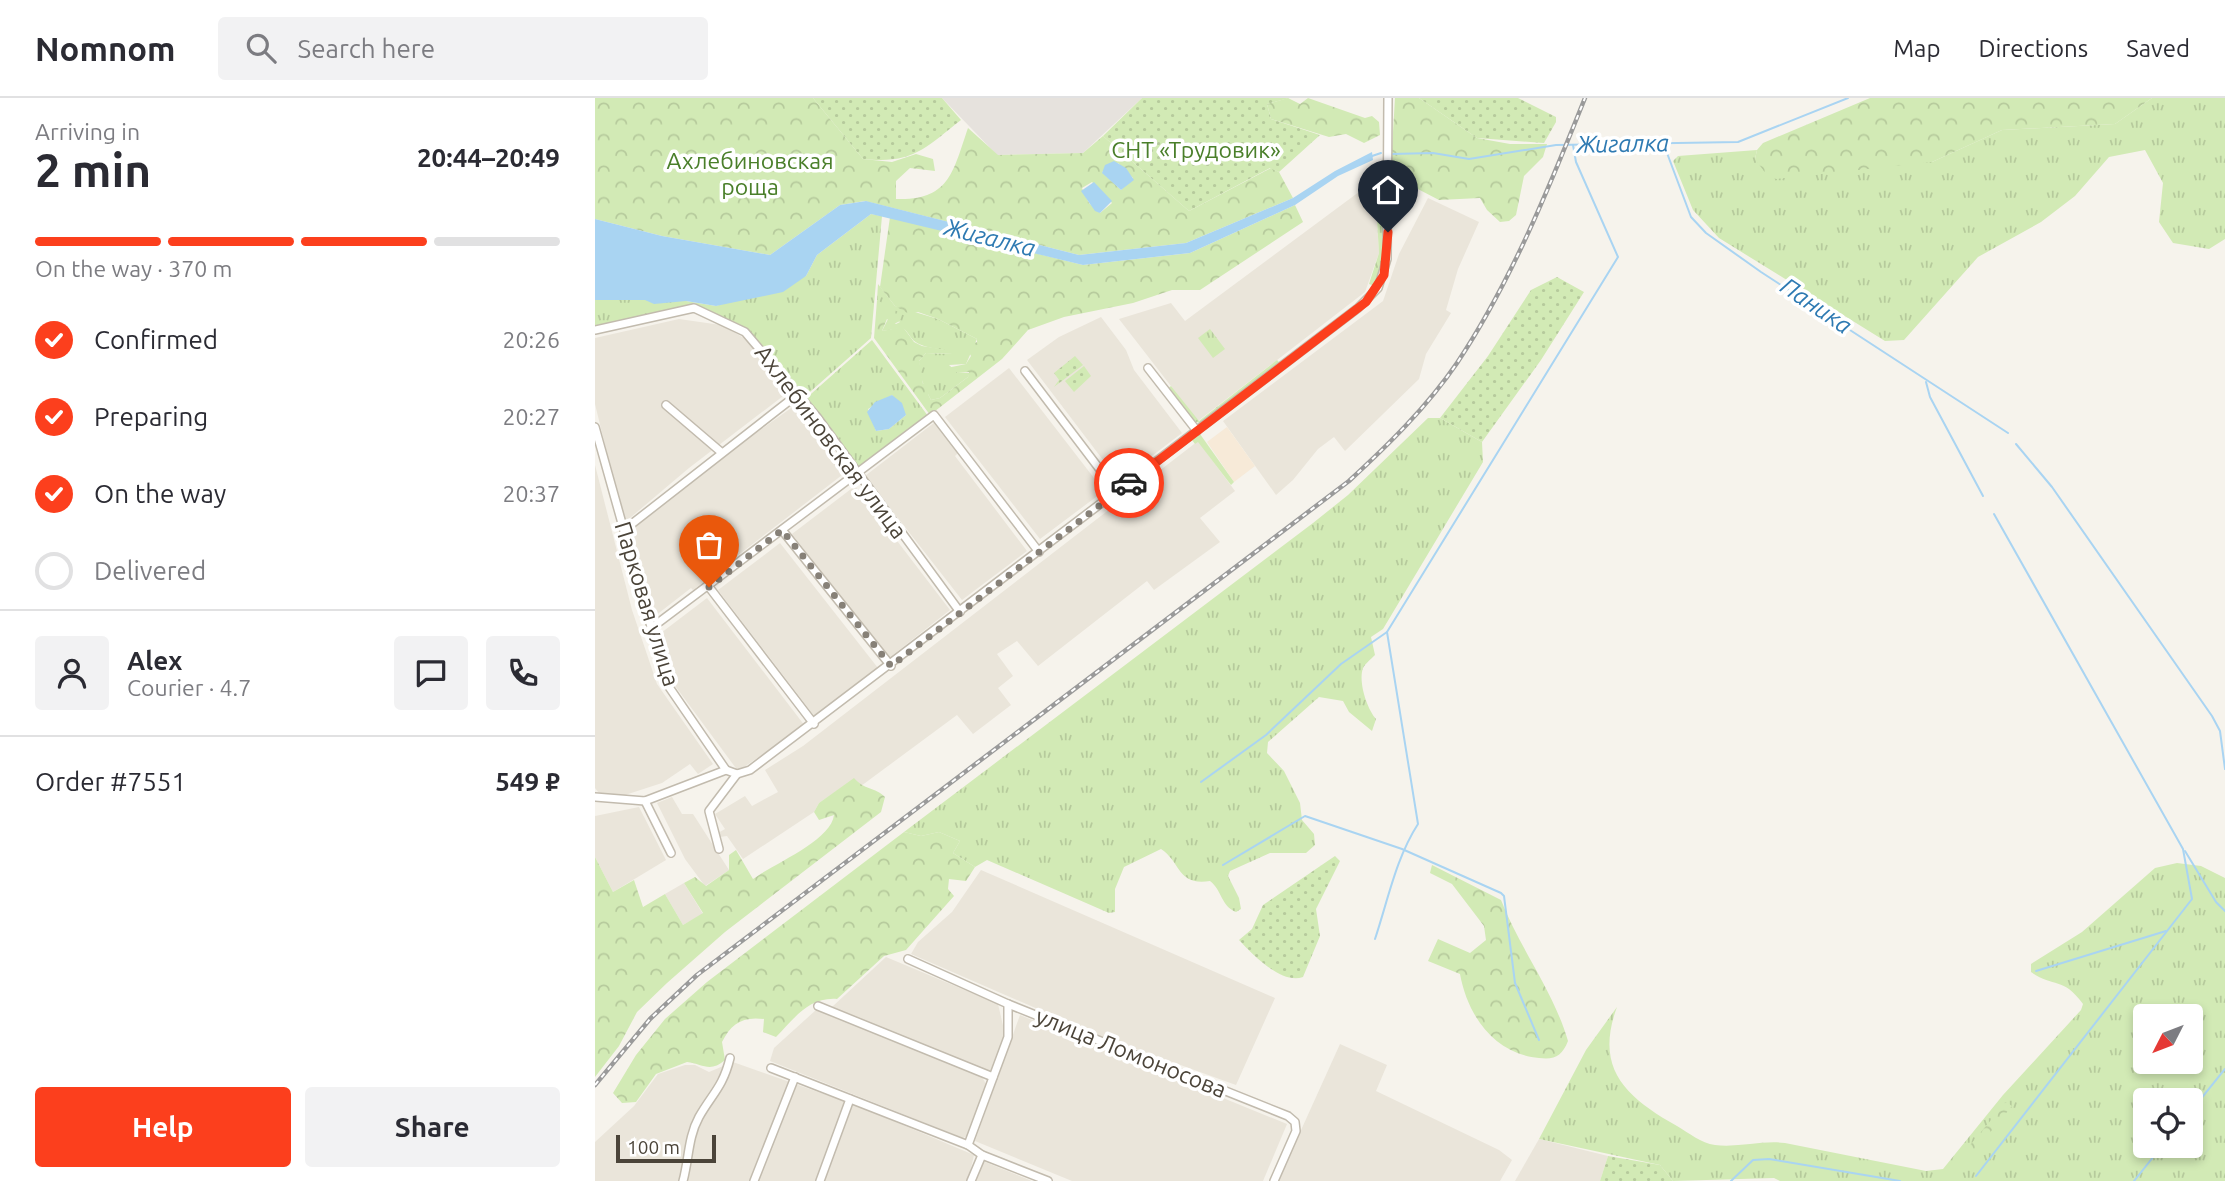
<!DOCTYPE html>
<meta charset="utf-8">
<style>
body{margin:0;font-family:Ubuntu,sans-serif;background:#f2f2f3;color:#2b2b33;height:100vh;display:flex;flex-direction:column;font-size:26px;white-space:nowrap}
*{box-sizing:border-box;margin:0}
p{font-size:23px;color:#7c7c81}
.icon{flex:none;width:38px;height:38px;fill:none;stroke:currentColor;stroke-width:2;stroke-linecap:round;stroke-linejoin:round}
.map{position:relative;flex:1;overflow:hidden}
.side{display:flex;flex-direction:column;background:#fff;width:595px}
.side>*{flex:none}
.needle{width:46px;rotate:228deg}
.buttons{position:absolute;left:1538px;top:906px;display:grid;gap:14px}
.buttons a{display:grid;place-items:center;width:70px;height:70px;border-radius:7px;background:#fff;box-shadow:0 4px 10px #0003;font-size:35px}
.scale{position:absolute;left:21px;bottom:18px;width:100px;box-sizing:border-box;padding-left:7px;border:4px solid #4b4439;border-top:0;font-size:19px;line-height:24px;white-space:nowrap;color:#4b4439;-webkit-text-stroke:5px #fff;paint-order:stroke}
.pin{position:absolute;display:grid;place-items:center;width:60px;height:60px;color:#fff;margin:-72px -30px;border-radius:50% 50% 50% 0;rotate:-45deg;box-shadow:0 0 7px #0007}
.pin .icon{rotate:45deg}
.courier{position:absolute;display:grid;place-items:center;width:70px;height:70px;margin:-35px;border:5px solid #fc3f1d;border-radius:50%;background:#fff;color:#222;box-shadow:0 2px 9px #0007}
.head em{font-style:normal;font-weight:700}
.head div{display:flex;flex-direction:column-reverse}
.head{display:flex;align-items:center;justify-content:space-between;height:119px;padding:0 35px}
h1{font-size:46px;font-weight:700;line-height:52px}
.bar{display:grid;grid-template-columns:repeat(4,1fr);gap:10px 7px;align-content:center;height:84px;padding:0 35px}
.bar i{height:9px;border-radius:5px;background:#e1e1e2}
.bar .active{background:#fc3f1d}
.bar p{grid-column:span 4}
.line{display:flex;align-items:center;gap:18px;padding:0 35px;border-top:2px solid #e1e1e2}
.line div{flex:1}
.round{display:grid;place-items:center;flex:none;width:74px;height:74px;border-radius:7px;background:#f2f2f3}
ol{padding:0 35px;list-style:none}
li{display:flex;align-items:center;gap:21px;height:77px}
li p{margin-inline-start:auto}
li .icon{padding:7px;border-radius:50%;background:#fc3f1d;color:#fff;stroke-width:4}
li:last-child{color:#7c7c81}
li i{width:38px;height:38px;border:4px solid #e1e1e2;border-radius:50%}
.button{display:flex;gap:14px;margin-top:auto;padding:14px 35px}
.button a{flex:1;height:80px;border-radius:7px;background:#fc3f1d;color:#fff;font-size:28px;font-weight:700;line-height:80px;text-align:center}
.button a+a{background:#f2f2f3;color:#2b2b33}
header{display:flex;align-items:center;gap:42px;box-sizing:border-box;height:98px;padding:0 35px;background:#fff;border-bottom:2px solid #e1e1e2}
header strong{font-size:33px}
nav{display:flex;gap:38px;margin-inline-start:auto;font-size:24px}
.search{width:490px;height:63px;background:#f2f2f3;display:flex;align-items:center;gap:18px;box-sizing:border-box;padding:0 24px;border-radius:7px;color:#7c7c81;font-size:26px}
main{display:flex;flex:1;min-height:0}
.map>svg:first-child{display:block}
.residential{fill:#eae5da}
.commercial{fill:#f7ead8}
.industrial{fill:#e6e2dd}
.grass{fill:url(#grass-tufts);fill-rule:evenodd}
.forest{fill:url(#forest-crowns);fill-rule:evenodd}
.garden{fill:url(#garden-dots)}
.water{fill:#a9d4f2}
.lines{fill:none;stroke-linecap:round;stroke-linejoin:round}
.stream{stroke:#a9d4f2;stroke-width:2}
.minor-casing{stroke:#c2bbae;stroke-width:10}
.minor{stroke:#fff;stroke-width:7}
.rail-casing{stroke:#9a9a9a;stroke-width:4.5}
.rail{stroke:#fff;stroke-width:2;stroke-dasharray:5;stroke-linecap:butt}
.done{stroke:#878178;stroke-width:7;stroke-dasharray:0 12.6}
.route{stroke:#fc3f1d;stroke-width:9}
.labels{text-anchor:middle;stroke-width:7;stroke-linejoin:round;paint-order:stroke}
.park-label{font-size:23px;fill:#4a7f2a;stroke:#fff}
.street-label{font-size:23px;fill:#4b4439;stroke:#fff}
.water-label{font-size:24px;font-style:italic;fill:#2e7ab2;stroke:#fff}
</style>
<header>
<strong>Nomnom</strong>
<div class="search"><svg class="icon" aria-label="search" viewBox="0 0 24 24"><circle cx="10" cy="10" r="6"/><path d="M15 15l6 6"/></svg>Search here</div>
<nav><a>Map</a><a>Directions</a><a>Saved</a></nav>
</header>
<main>
<section class="side">
<div class="head"><div><h1>2 min</h1><p>Arriving in</p></div><em>20:44–20:49</em></div>
<div class="bar"><i class="active"></i><i class="active"></i><i class="active"></i><i></i><p>On the way · 370 m</p></div>
<ol>
<li><svg class="icon" aria-label="check" viewBox="0 0 24 24"><path d="M5 12l5 5 9-10"/></svg>Confirmed<p>20:26</p></li>
<li><svg class="icon" aria-label="check" viewBox="0 0 24 24"><path d="M5 12l5 5 9-10"/></svg>Preparing<p>20:27</p></li>
<li><svg class="icon" aria-label="check" viewBox="0 0 24 24"><path d="M5 12l5 5 9-10"/></svg>On the way<p>20:37</p></li>
<li><i></i>Delivered</li>
</ol>
<div class="line" style="height:126px"><a class="round"><svg class="icon" aria-label="person" viewBox="0 0 24 24"><circle cx="12" cy="8" r="4"/><path d="M4 21q1-7 8-7t8 7"/></svg></a><div><b>Alex</b><p>Courier · 4.7</p></div><a class="round"><svg class="icon" aria-label="chat" viewBox="0 0 24 24"><path d="M4 5h16v11H9l-5 4z"/></svg></a><a class="round"><svg class="icon" aria-label="phone" viewBox="0 0 24 24"><path d="M5 4h4l2 5-3 2q2 4 5 5l2-3 5 2v4C11 20 4 13 5 4z"/></svg></a></div>
<div class="line" style="height:91px"><div>Order #7551</div><b>549 ₽</b></div>
<div class="button"><a>Help</a><a>Share</a></div>
</section>
<div class="map">
<svg width="1630" height="1083" viewBox="0 0 1630 1083">
<defs>
<pattern id="grass-tufts" width="24" height="20" patternUnits="userSpaceOnUse" patternTransform="scale(1.75)"><rect width="24" height="20" fill="#d2eab5"/><path d="M3 7l-1-3M5 7V3M7 7l1-3M15 17l-1-3M17 17v-4M19 17l1-3" fill="none" stroke="#b6ca9c"/></pattern>
<pattern id="forest-crowns" width="20" height="18" patternUnits="userSpaceOnUse" patternTransform="scale(1.75)"><rect width="20" height="18" fill="#d2eab5"/><path d="M2 6a3 3 0 1 1 6 0M12 15a3 3 0 1 1 6 0" fill="none" stroke="#b6ca9c"/></pattern>
<pattern id="garden-dots" width="8" height="8" patternUnits="userSpaceOnUse" patternTransform="scale(1.75)"><rect width="8" height="8" fill="#d2eab5"/><path d="M2 2h.1M6 6h.1" fill="none" stroke="#b6ca9c" stroke-width="1.8" stroke-linecap="round"/></pattern>
</defs>
<rect width="100%" height="100%" fill="#f6f3ec"/>
<g class="residential">
<polygon points="772,88 780,89 784,155 770,194 603,323 524,221 576,205 590,223"/>
<polygon points="833,100 884,124 863,171 851,212 856,215 831,256 824,281 750,353 739,339 723,351 698,382 681,397 628,323 788,203 804,156"/>
<polygon points="506,219 531,252 539,272 587,335 524,383 432,262 464,239"/>
<polygon points="84,221 126,227 151,241 192,295 94,370 29,425 0,306 0,240"/>
<polygon points="414,270 509,393 445,441 350,319"/>
<polygon points="199,308 251,374 98,492 96,490 60,518 55,517 33,435 137,352"/>
<polygon points="340,324 363,355 360,358 432,453 367,502 270,378"/>
<polygon points="603,343 640,393 605,420 625,444 559,492 552,483 443,568 422,543 402,556 418,578 403,590 416,607 378,636 362,617 266,688 259,681 224,705 219,714 148,761 132,738 125,739 123,735 130,731 120,716 150,698 157,708 183,694 170,672 208,648"/>
<polygon points="0,367 37,512 62,586 118,666 103,676 95,666 67,685 27,698 4,695 0,690"/>
<polygon points="260,388 355,512 294,560 197,436"/>
<polygon points="185,445 283,570 220,619 123,492"/>
<polygon points="112,500 210,628 143,673 72,577 62,538"/>
<polygon points="77,699 87,716 98,716 134,772 110,788 90,761 62,705"/>
<polygon points="44,709 71,762 18,794 0,759 0,718"/>
<polygon points="386,772 680,900 641,987 505,938 316,856 323,844 357,814"/>
<polygon points="89,785 108,816 88,827 70,796"/>
<polygon points="291,859 403,906 410,936 396,975 237,909"/>
<polygon points="221,912 387,979 391,986 372,1038 368,1040 175,963 179,950"/>
<polygon points="425,917 692,1026 668,1083 477,1083 380,1043"/>
<polygon points="745,946 792,967 781,993 904,1052 917,1062 905,1083 683,1083"/>
<polygon points="138,964 263,1008 379,1057 373,1083 0,1083 0,1044 39,1008 63,976 90,967 100,967 114,974"/>
<polygon points="944,1041 1013,1058 1005,1083 920,1083"/>
<polygon points="390,1064 437,1083 381,1083 386,1065"/>
</g>
<polygon class="commercial" points="632,329 660,368 639,384 612,344"/>
<polygon class="industrial" points="347,0 547,0 488,55 402,57"/>
<g class="grass">
<polygon points="1557,0 1630,0 1630,141 1614,151 1578,145 1564,124 1568,85 1550,52 1514,59 1480,98 1446,124 1383,159 1309,242 1290,243 1124,140 1098,112 1078,63 1083,58 1162,52 1160,61 1337,64 1407,32 1520,26"/>
<path d="M780,89L787,90C790,122 795,158 779,188L774,186L784,155Z"/>
<polygon points="276,116 287,118 276,240 207,301 155,234 103,209 74,211 0,231 0,202 4,200 91,203 121,208 211,178 222,157"/>
<path d="M283,186L300,208L343,221L382,241L371,266L354,267L363,275H375L373,279L345,300L336,302C329,288 324,279 324,263L331,255L358,256C346,249 336,252 324,246C315,242 314,234 308,230L287,233L293,221L301,226L305,224L282,202Z"/>
<polygon points="615,231 630,251 618,260 603,240"/>
<path d="M277,242L333,318L259,372L208,303ZM297,297L311,317L294,331L281,333L273,311Z"/>
<polygon points="682,262 685,265 605,325 598,323 572,291 576,288 604,323"/>
<path d="M833,320H845L887,344L888,364L788,531L776,539L780,557C776,561 770,566 768,570C763,584 772,611 781,621L777,633L754,614L748,603L724,599L673,644L672,655L689,673L705,705L707,722L719,736L720,747L711,755H675L635,773L633,778L644,800L646,811L641,814C626,808 627,792 615,783C582,788 586,764 566,751L529,769L520,791V814L514,815L392,762L380,769L358,755L365,743L344,734L326,738L309,734L718,425L753,397Z"/>
<polygon points="605,336 639,384 636,387 603,344 600,346 597,342"/>
<path d="M1582,765L1606,768L1630,780V1083H1185L1179,1080L1078,1083L1065,1067L944,1041L991,952L1022,909C999,971 1031,999 1082,1028C1094,1035 1106,1045 1120,1047C1143,1050 1167,1042 1190,1045L1331,1073L1348,1071L1408,997L1486,912L1488,906C1468,878 1458,890 1436,874V866L1487,834L1560,770ZM1550,919H1596V964H1550ZM1550,1003H1596V1048H1550Z"/>
</g>
<g class="forest">
<path d="M0,0H218L268,61L297,64L321,56L338,61L340,73L315,70L301,83V101C355,103 358,73 373,30L403,57L488,55L508,38L594,113L676,70L684,74L698,100L591,145L484,157L270,103L245,107L175,157L67,138L0,121ZM523,65L538,80L526,92L507,74ZM497,84L517,105L505,115L494,105L487,90Z"/>
<polygon points="693,0 705,6 713,0 770,20 777,18 784,24 785,37 769,45 751,36 734,39 676,21 672,6"/>
<polygon points="800,0 824,0 882,40 915,46 952,46 948,59 929,78 921,117 914,123 905,124 892,112 885,100 844,102 819,89 802,86 796,68"/>
<polygon points="1275,0 1557,0 1520,26 1407,32 1337,64 1181,81 1171,76 1160,61 1162,52 1168,45"/>
<polygon points="700,107 708,124 605,192 577,192 538,205 469,219 433,232 407,261 335,317 279,240 282,202 305,215 305,223 299,226 292,221 287,233 308,229 319,244 327,248 358,253 358,256 331,255 324,263 328,286 334,282 338,285 337,294 333,296 336,302 345,300 373,279 374,274 363,275 352,270 371,266 376,258 371,249 382,244 382,241 343,221 323,214 314,216 300,208 285,189 295,119 488,167 595,155"/>
<path d="M259,680C269,692 280,689 290,699L286,714L130,834L72,885L42,914L24,948L0,979V759L18,794L39,782L48,809L70,796L88,827L108,815L89,785L100,779L111,788L134,772V757L141,752L158,781C178,766 236,743 239,717L224,722L219,714L224,705Z"/>
<path d="M309,734L326,738L344,734L365,743L358,755L380,769L371,783L354,781L353,791L359,798L311,852L289,858L242,901C213,899 199,921 181,939L168,934L169,921C147,918 136,926 127,944L130,962C115,975 108,966 92,964L61,976L41,1004L27,1005L18,995L41,957L70,921L112,884Z"/>
<path d="M837,767L906,802C925,851 958,892 973,943C967,958 960,962 944,960C900,956 873,919 865,876L833,863L843,841L875,855L891,842L889,828L857,786L835,775Z"/>
<polygon points="1411,1004 1417,1008 1367,1068 1364,1066 1366,1058"/>
</g>
<g class="garden">
<path d="M218,0H347L366,22C329,51 318,66 268,61Z"/>
<polygon points="547,0 694,0 672,6 676,21 725,37 684,74 675,70 594,113 508,38"/>
<polygon points="824,0 923,0 961,19 961,24 949,45 882,40"/>
<polygon points="962,179 989,194 946,262 887,344 845,320 893,258 936,192"/>
<polygon points="480,258 488,267 459,289 464,282 459,275"/>
<polygon points="489,268 496,278 479,294 470,283"/>
<path d="M740,758L745,763L721,811L725,838L708,879C687,887 658,857 644,842L657,831L668,807Z"/>
<polygon points="1013,1058 1065,1067 1078,1083 1005,1083"/>
</g>
<g class="water">
<polygon points="777,54 778,62 743,78 700,107 595,155 488,167 276,116 222,157 211,178 188,194 121,208 91,203 59,206 50,202 0,202 0,121 67,138 175,157 245,107 271,103 484,157 591,145 698,100 740,73"/>
<polygon points="519,63 531,70 539,82 526,92 507,75 510,67"/>
<polygon points="499,84 517,103 505,115 500,113 486,93"/>
<polygon points="297,297 307,305 311,317 294,331 281,333 272,314 280,304"/>
</g>
<g class="lines">
<g class="stream">
<polyline points="1069,47 1096,119 1111,135 1166,174 1413,335"/>
<polyline points="796,56 838,55 874,61 961,47 1143,44 1253,0"/>
<polyline points="777,58 786,55"/>
<polyline points="1331,284 1335,299 1388,398"/>
<polyline points="1421,346 1457,389 1617,618 1625,633 1630,671"/>
<polyline points="606,684 671,637 746,566 792,534"/>
<polyline points="1590,753 1621,804 1630,813"/>
<polyline points="628,767 710,718 807,751 906,795 909,798 920,885 944,942"/>
<path d="M780,841C793,802 801,760 823,726L792,534L1023,159L981,64L978,47"/>
<polyline points="1441,873 1571,833"/>
<polyline points="1596,1013 1630,971"/>
<polyline points="1381,1078 1597,801 1588,751 1399,416"/>
<polyline points="1136,1083 1158,1062 1174,1061 1305,1083"/>
<polyline points="1539,1083 1567,1048"/>
</g>
<defs>
<g id="minor">
<polyline points="0,232 99,210 150,234 222,319 365,514"/>
<polyline points="553,270 602,333"/>
<polyline points="430,273 522,394"/>
<polyline points="71,307 126,354"/>
<polyline points="0,329 72,586 131,672"/>
<polyline points="29,432 203,296"/>
<polyline points="187,432 296,568"/>
<polyline points="114,489 219,626"/>
<polyline points="55,531 339,317 444,454"/>
<polyline points="0,699 50,703 131,672 142,676 155,672 763,210 783,190 792,161 793,0"/>
<polyline points="50,703 76,755"/>
<polyline points="124,751 114,713 142,676"/>
<polyline points="313,861 413,906 693,1018 700,1024 701,1033 679,1083"/>
<polyline points="223,908 398,979"/>
<polyline points="176,970 373,1047 387,1057 453,1083"/>
<polyline points="373,1047 413,939 413,906"/>
<path d="M88,1083C94,1061 93,1039 104,1019C117,996 128,989 135,960"/>
<polyline points="159,1083 200,979"/>
<polyline points="225,1083 255,1001"/>
<polyline points="376,1083 387,1057"/>
</g>
</defs>
<use href="#minor" class="minor-casing"/>
<use href="#minor" class="minor"/>
<defs>
<path id="rail" d="M0,987L55,921L102,877L754,383C793,347 832,309 862,265C916,184 954,90 990,0"/>
</defs>
<use href="#rail" class="rail-casing"/>
<use href="#rail" class="rail"/>
</g>
<g class="lines">
<polyline class="done" points="114,489 187,432 296,568 534,385"/>
<polyline class="route" points="534,385 771,204 789,177 793,134"/>
</g>
<g class="labels">
<g class="park-label">
<text x="601" y="60">СНТ «Трудовик»</text>
<text x="155" y="71">Ахлебиновская<tspan x="155" dy="26">роща</tspan></text>
</g>
<g class="street-label">
<text transform="translate(236 344) rotate(53)" y="8">Ахлебиновская улица</text>
<text transform="translate(52 506) rotate(73)" y="8">Парковая улица</text>
<text transform="translate(536 955) rotate(22)" y="8">улица Ломоносова</text>
</g>
<g class="water-label">
<text transform="translate(1028 46) rotate(-1)" y="8">Жигалка</text>
<text transform="translate(395 140) rotate(14)" y="8">Жигалка</text>
<text transform="translate(1221 208) rotate(34)" y="8">Паника</text>
</g>
</g>
</svg>
<div class="buttons">
<a><svg class="needle" viewBox="-14 -14 28 28"><path d="M0-13l5 13h-10z" fill="#e53935"/><path d="M0 13l5-13h-10z" fill="#7c7c81"/></svg></a>
<a><svg class="icon" aria-label="locate" viewBox="0 0 24 24"><circle cx="12" cy="12" r="6"/><path d="M12 2v4M12 18v4M2 12h4M18 12h4"/></svg></a>
</div>
<div class="scale">100 m</div>
<div class="pin" style="left:114px;top:489px;background:#ea580c"><svg class="icon" aria-label="bag" viewBox="0 0 24 24"><path d="M5 8h14l-1 12H6zM9 8a3 3 0 0 1 6 0"/></svg></div>
<div class="pin" style="left:793px;top:134px;background:#1f2937"><svg class="icon" aria-label="home" viewBox="0 0 24 24"><path d="M3 11l9-7 9 7M6 9v11h12V9"/></svg></div>
<div class="courier" style="left:534px;top:385px"><svg class="icon" aria-label="car" viewBox="0 0 24 24"><path d="M5 17H2v-5l4-1 3-4h7l3 4 3 1v5h-3M9 17h6M6 11h13"/><circle cx="7" cy="17" r="2"/><circle cx="17" cy="17" r="2"/></svg></div>
</div>
</main>
